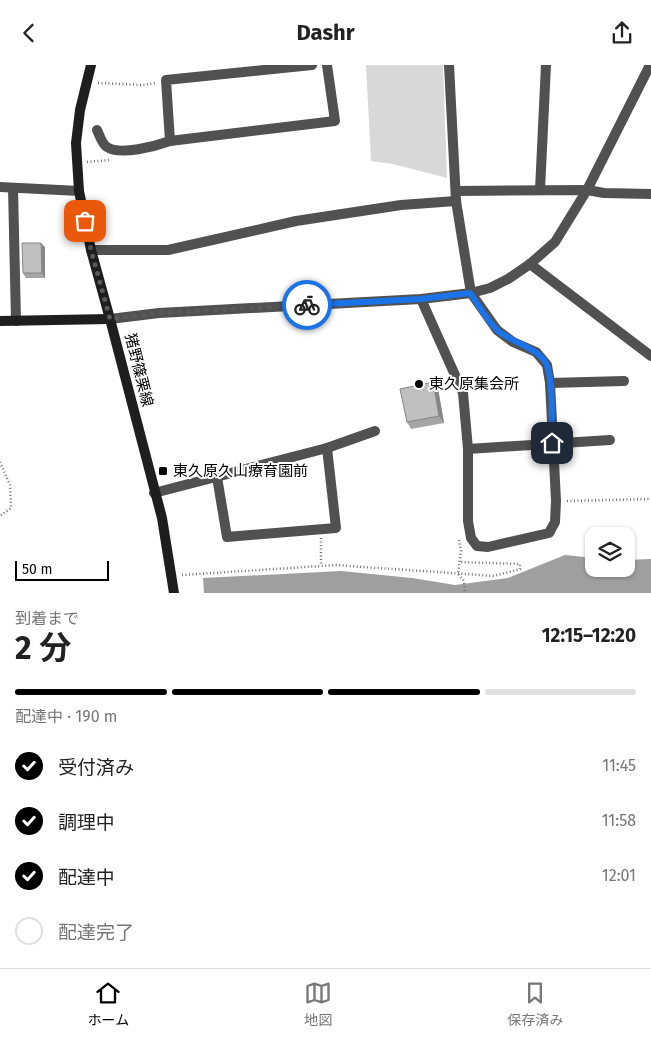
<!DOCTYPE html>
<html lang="ja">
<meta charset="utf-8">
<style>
body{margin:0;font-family:"Fira Sans","Noto Sans JP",sans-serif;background:#f6f6f6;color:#222;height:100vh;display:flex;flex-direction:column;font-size:19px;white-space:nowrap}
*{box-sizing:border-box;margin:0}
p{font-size:16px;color:#767676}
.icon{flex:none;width:28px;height:28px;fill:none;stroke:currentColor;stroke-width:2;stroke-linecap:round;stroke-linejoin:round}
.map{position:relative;height:528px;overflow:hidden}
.panel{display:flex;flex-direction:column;background:#fff;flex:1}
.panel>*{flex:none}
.buttons{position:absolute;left:585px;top:462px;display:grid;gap:10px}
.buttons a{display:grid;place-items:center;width:50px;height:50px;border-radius:10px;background:#fff;box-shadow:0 1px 4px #0004;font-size:25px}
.scale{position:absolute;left:15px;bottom:12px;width:94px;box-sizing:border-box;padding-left:5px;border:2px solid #000;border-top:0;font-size:14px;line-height:18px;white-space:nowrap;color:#000;-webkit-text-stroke:4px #fff;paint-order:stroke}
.pin{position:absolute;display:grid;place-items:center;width:42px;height:42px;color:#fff;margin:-21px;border-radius:10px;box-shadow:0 2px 8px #0006}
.courier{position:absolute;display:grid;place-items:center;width:50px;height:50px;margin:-25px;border:4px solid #1a73e8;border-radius:50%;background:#fff;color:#222;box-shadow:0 1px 6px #0007}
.summary em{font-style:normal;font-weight:700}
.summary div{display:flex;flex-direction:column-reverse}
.summary{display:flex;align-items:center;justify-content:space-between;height:85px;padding:0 15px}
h1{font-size:32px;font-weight:700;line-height:38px}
.bar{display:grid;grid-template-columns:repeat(4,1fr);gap:8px 5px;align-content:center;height:60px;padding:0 15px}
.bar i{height:6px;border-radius:4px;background:#e0e0e0}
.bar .current{background:#000}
.bar p{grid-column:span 4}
ol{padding:0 15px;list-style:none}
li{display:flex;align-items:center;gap:15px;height:55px}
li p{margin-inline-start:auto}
li .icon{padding:5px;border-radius:50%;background:#000;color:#fff;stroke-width:4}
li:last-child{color:#767676}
li i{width:28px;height:28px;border:2px solid #e0e0e0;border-radius:50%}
header{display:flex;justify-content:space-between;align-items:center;height:65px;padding:0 15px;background:#fff;font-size:22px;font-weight:700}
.tab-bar{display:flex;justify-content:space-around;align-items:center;height:70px;border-top:1px solid #e0e0e0;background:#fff;font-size:14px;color:#767676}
.tab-bar a{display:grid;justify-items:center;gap:2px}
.tab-bar .current{color:#000}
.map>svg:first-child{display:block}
.green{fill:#d8d8d8}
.water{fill:#9f9f9f}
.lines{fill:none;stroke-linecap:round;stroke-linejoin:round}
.path{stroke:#737373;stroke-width:2.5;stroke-dasharray:1 2.5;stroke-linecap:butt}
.street{stroke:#515151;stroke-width:10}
.secondary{stroke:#1e1e1e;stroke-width:10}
.wall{fill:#a5a5a5}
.shaded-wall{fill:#868686}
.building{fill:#c0c0c0;stroke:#868686}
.done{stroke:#595959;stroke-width:5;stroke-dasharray:0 9}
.route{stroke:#1a73e8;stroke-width:6}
.poi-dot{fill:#000;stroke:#fff;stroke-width:2}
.labels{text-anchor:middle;stroke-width:4;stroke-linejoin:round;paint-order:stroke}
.street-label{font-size:15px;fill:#000;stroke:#fff}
.poi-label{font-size:15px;fill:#000;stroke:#fff;text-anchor:start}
</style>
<header><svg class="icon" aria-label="back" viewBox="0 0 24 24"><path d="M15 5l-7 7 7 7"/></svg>Dashr<svg class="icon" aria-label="share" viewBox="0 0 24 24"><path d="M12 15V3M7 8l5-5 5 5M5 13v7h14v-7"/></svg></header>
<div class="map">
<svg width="651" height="528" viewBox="0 0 651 528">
<rect width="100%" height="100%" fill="#fff"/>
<polygon class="green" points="366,0 443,0 447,113 393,99 371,96"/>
<polygon class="water" points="565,490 594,493 594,504 626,504 626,495 651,494 651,528 204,528 203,513 341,506 412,513 455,520 508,513"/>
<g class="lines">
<g class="path">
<polyline points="98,18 143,20 155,18"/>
<polyline points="87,97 109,95"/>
<polyline points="0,397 10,420 11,443 0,451"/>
<polyline points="567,436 651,434"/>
<polyline points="321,473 321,500"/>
<polyline points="459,475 461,486 458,509 464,516 465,528"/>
<polyline points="182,510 336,500 494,511 520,504 520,499 459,497"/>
</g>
<g class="street">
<path d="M97,65C100,71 102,79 107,82C120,91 156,81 170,76L335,56L327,0"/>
<polyline points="170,76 166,15 312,0"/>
<polyline points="0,122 79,126"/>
<polyline points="13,123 16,256"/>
<polyline points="540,125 546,0"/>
<polyline points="456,126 587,125 604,128 651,129"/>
<polyline points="91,185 168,185 296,156 401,140 456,136"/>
<polyline points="530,199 651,291"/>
<polyline points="421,234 463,328 468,384 468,456 471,473 477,481 488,482 549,468 555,457 556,436 550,318 547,300 536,287 513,277 497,265 471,228 456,136 449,0"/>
<polyline points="110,254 159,248 421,234 471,228 490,223 508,214 530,199 555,177 587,125 650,0"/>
<polyline points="550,318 624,316"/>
<polyline points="327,383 375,366"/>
<polyline points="468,384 610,375"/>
<polyline points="154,428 327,383 336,463 227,472 217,412"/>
</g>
<g class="secondary">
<polyline points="91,0 80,45 76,78 79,126 91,185 110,254 162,453 174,528"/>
<polyline points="0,256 110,254"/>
</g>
</g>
<g class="wall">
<polygon points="45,182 45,213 26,213 23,208"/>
<polygon points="433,317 438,324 444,358 411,364 407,357"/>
</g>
<g class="shaded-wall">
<polygon points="41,178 45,182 45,213 42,208"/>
<polygon points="433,317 438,324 444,358 439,351"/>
</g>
<g class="building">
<polygon points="22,178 41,178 42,208 23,208"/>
<polygon points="433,317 439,351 407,357 400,324"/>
</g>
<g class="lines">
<polyline class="done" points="85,156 91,185 110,254 159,248 307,240"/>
<path class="route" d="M307,240L421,234L470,228C479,240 487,256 498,266C511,277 542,284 547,301C554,320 551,357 552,378"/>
</g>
<g class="poi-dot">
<circle cx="419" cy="319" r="5"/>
<rect x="158" y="401" width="10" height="10" rx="2.5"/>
</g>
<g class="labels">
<g class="street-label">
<text transform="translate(139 305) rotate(76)" y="5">猪野篠栗線</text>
</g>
<g class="poi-label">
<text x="429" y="324">東久原集会所</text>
<text x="173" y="411">東久原久山療育園前</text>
</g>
</g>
</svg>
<div class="buttons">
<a><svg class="icon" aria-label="layers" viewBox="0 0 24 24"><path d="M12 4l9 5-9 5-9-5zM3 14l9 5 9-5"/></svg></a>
</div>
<div class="scale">50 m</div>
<div class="pin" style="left:85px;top:156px;background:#ea580c"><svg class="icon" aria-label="bag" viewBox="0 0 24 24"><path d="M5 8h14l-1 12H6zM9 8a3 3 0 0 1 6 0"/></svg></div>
<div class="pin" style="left:552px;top:378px;background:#1f2937"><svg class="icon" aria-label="home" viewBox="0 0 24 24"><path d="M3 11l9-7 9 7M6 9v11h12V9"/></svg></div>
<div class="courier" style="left:307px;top:240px"><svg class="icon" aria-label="bike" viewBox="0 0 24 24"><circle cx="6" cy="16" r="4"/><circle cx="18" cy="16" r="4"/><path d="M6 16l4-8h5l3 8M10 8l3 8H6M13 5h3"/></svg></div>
</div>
<section class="panel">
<div class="summary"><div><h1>2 分</h1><p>到着まで</p></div><em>12:15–12:20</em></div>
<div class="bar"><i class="current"></i><i class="current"></i><i class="current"></i><i></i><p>配達中 · 190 m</p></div>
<ol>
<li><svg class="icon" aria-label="check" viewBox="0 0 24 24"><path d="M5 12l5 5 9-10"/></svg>受付済み<p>11:45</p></li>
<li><svg class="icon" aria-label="check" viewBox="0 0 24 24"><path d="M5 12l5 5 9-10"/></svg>調理中<p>11:58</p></li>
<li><svg class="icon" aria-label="check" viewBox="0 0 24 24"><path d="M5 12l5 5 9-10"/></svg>配達中<p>12:01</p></li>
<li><i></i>配達完了</li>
</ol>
</section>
<nav class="tab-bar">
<a class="current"><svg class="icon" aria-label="home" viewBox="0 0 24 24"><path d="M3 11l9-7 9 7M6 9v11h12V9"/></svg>ホーム</a>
<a><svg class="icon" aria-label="map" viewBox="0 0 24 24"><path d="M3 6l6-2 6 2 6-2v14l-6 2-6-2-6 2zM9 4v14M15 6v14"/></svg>地図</a>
<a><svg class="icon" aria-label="saved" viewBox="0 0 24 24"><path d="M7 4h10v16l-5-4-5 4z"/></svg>保存済み</a>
</nav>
